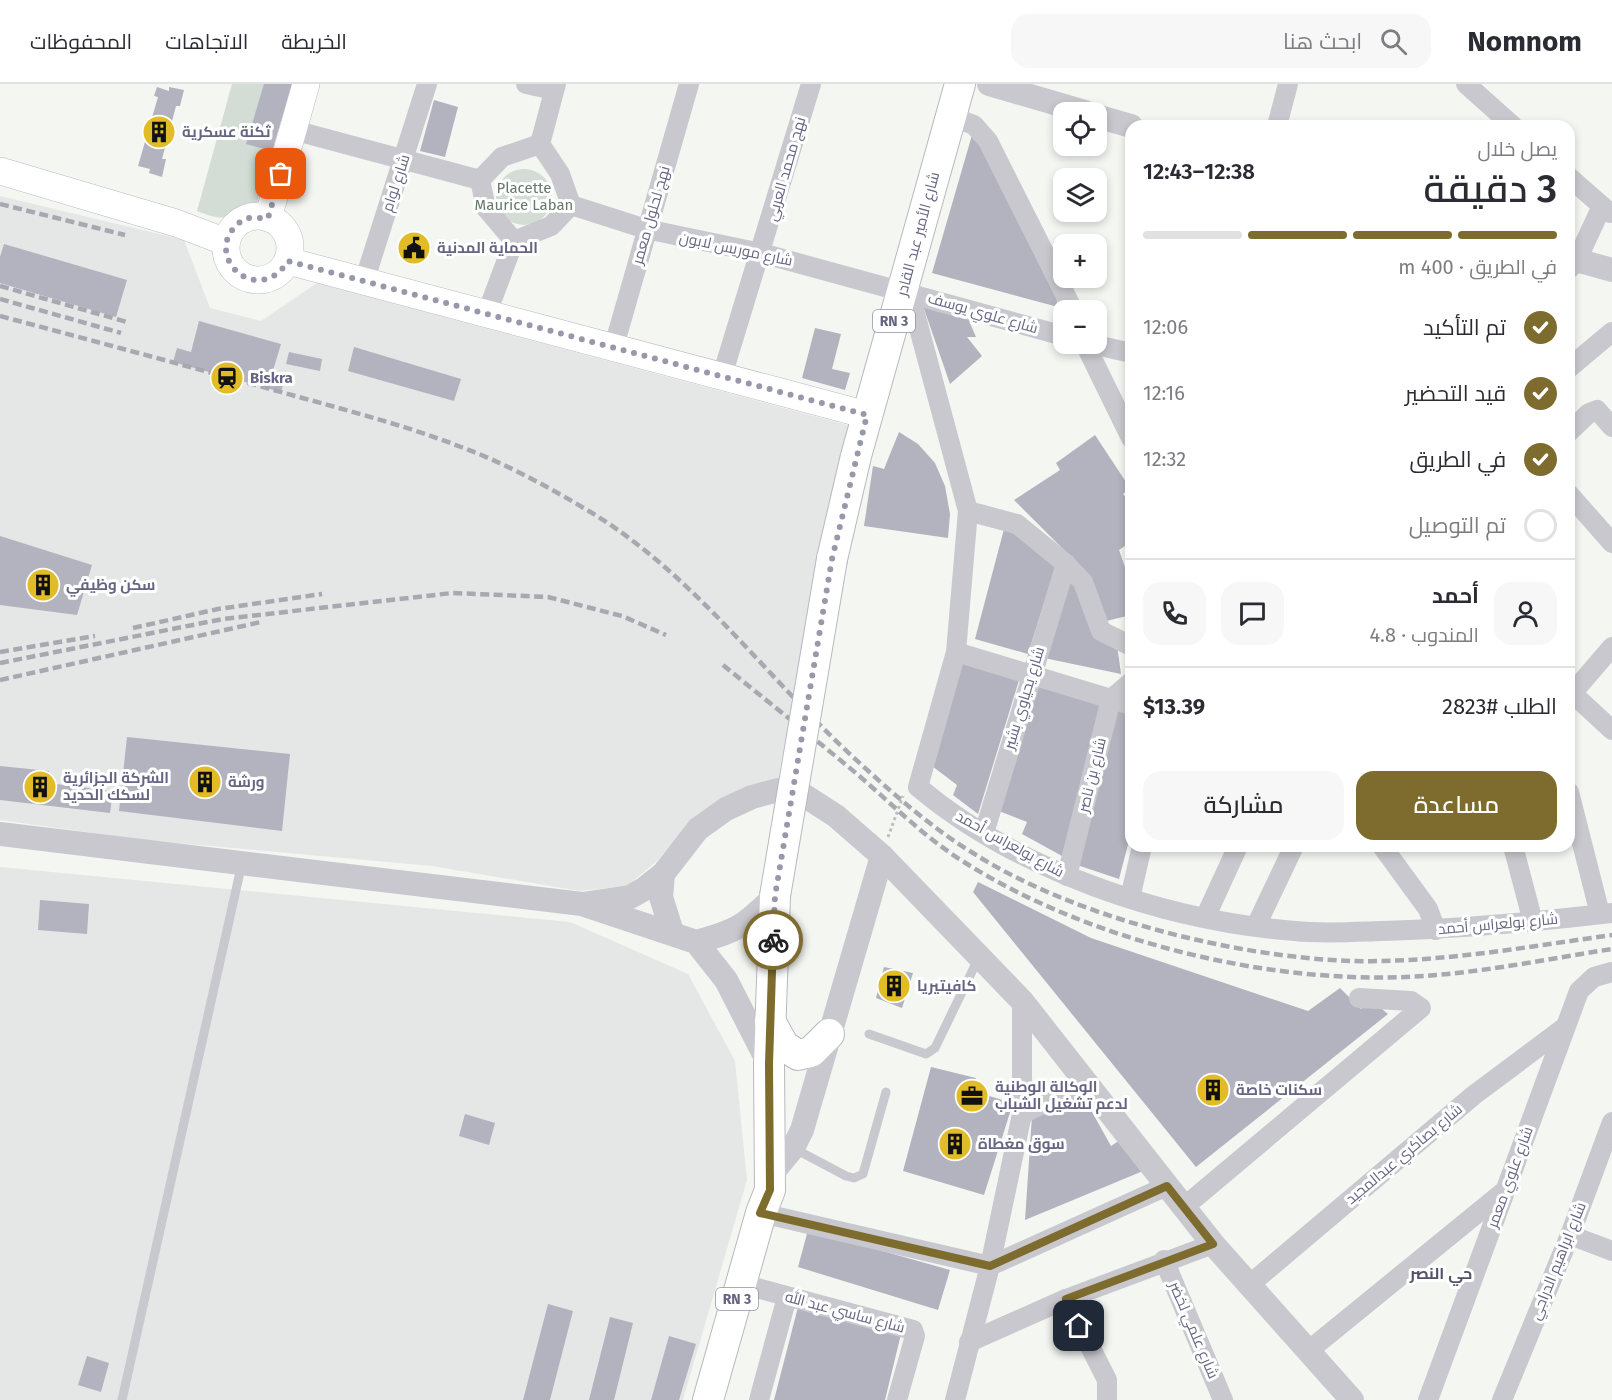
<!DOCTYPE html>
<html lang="ar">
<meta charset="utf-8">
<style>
body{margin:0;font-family:"Fira Sans",Cairo,sans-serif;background:#f7f7f7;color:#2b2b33;direction:rtl;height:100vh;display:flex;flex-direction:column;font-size:22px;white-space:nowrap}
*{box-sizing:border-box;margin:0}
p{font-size:20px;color:#7c7c81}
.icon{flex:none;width:33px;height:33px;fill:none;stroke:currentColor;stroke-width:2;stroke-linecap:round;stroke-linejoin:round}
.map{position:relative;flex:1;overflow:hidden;direction:ltr}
.drawer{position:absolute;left:1125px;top:36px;width:450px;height:732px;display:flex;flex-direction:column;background:#fff;border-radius:18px;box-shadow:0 3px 9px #0003;direction:rtl}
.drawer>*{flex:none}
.fabs{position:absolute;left:1053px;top:18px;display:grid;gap:12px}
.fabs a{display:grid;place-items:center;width:54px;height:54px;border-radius:12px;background:#fff;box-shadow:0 3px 9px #0003;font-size:30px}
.pin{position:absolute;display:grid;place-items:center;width:51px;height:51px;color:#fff;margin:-26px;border-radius:12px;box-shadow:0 3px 9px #0006}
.courier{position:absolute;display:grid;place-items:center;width:60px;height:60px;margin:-30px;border:4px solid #7d6c2d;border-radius:50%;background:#fff;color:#222;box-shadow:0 2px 8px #0007}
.summary em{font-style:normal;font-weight:600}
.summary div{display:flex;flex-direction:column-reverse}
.summary{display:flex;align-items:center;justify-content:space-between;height:102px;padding:0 18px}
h1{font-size:39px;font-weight:600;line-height:45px}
.bar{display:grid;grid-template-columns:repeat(4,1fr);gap:9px 6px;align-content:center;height:72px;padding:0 18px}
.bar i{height:8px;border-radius:4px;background:#e1e1e2}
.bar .on{background:#7d6c2d}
.bar p{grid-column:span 4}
.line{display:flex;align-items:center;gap:15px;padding:0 18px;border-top:2px solid #e1e1e2}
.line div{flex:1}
.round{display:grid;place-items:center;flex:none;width:63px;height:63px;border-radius:18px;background:#f7f7f7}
ol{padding:0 18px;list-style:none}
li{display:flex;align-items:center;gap:18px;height:66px}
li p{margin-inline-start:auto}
li .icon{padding:6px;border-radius:50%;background:#7d6c2d;color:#fff;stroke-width:4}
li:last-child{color:#7c7c81}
li i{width:33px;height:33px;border:3px solid #e1e1e2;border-radius:50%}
.cta{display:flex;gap:12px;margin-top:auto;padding:12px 18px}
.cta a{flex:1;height:69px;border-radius:18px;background:#7d6c2d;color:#fff;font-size:24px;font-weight:600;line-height:69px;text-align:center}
.cta a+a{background:#f7f7f7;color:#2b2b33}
header{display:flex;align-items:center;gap:36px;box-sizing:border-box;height:84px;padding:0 30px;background:#fff;border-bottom:2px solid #e1e1e2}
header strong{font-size:28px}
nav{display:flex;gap:33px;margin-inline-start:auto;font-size:21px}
.search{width:420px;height:54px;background:#f7f7f7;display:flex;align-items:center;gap:15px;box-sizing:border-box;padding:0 21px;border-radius:18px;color:#7c7c81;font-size:22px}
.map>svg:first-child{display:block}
.built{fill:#e5e6e6}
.green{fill:#d3ddd6}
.building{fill:#b2b3be}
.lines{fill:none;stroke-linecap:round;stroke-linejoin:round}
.secondary-casing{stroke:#babac2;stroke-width:28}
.primary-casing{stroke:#b8b8bf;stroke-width:32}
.path{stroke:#bdbdc1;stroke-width:3;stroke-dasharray:3 3;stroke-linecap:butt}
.service{stroke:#c8c8ce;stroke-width:9}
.minor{stroke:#c8c8ce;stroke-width:20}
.tertiary{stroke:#c8c8ce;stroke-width:24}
.secondary{stroke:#fff;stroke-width:27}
.primary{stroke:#fff;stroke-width:30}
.rail{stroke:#a8a8b1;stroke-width:4.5;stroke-dasharray:9 4.5;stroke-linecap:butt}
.primary-bridge-casing{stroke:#b8b8bf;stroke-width:32;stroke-linecap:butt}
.primary-bridge{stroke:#fff;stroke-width:30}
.done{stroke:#9798aa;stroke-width:6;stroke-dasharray:0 10.8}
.route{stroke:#7d6c2d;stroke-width:8}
.labels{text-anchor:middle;stroke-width:6;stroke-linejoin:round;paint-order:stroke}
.shield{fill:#fff;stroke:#9393a8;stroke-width:1.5}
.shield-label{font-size:14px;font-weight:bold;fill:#656583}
.poi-label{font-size:15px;font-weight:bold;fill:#656583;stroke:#fff;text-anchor:start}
.street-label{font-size:15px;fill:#656583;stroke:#fff}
.park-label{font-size:15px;fill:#647a6c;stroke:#fff}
.neighbourhood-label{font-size:16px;font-weight:bold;fill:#535368;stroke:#fff}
</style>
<header>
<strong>Nomnom</strong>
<div class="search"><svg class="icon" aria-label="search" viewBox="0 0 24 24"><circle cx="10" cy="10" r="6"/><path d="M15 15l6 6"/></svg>ابحث هنا</div>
<nav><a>الخريطة</a><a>الاتجاهات</a><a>المحفوظات</a></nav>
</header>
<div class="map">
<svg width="1612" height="1316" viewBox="0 0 1612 1316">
<rect width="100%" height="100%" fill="#f4f6f2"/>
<g class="built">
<polygon points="0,112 184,156 210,224 261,237 317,199 851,342 819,472 778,695 691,736 657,777 627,802 580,807 432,782 144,756 0,736"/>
<polygon points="0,783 570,838 688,890 735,977 747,1096 683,1316 0,1316"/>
</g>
<g class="green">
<path d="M232,0H292L257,118C238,137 221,137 197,127Z"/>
<circle cx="524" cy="113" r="28"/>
</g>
<g class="building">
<polygon points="264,0 292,0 272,67 246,60"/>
<polygon points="157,3 169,7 169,3 184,6 180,22 176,22 162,75 166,75 162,93 149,89 150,85 138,82 158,13 154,12"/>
<polygon points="434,16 458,23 445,73 420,67"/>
<polygon points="972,51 980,59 1056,211 1058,223 932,189"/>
<polygon points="4,160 127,196 116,233 0,199 0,173"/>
<polygon points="922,219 967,232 976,253 967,253 982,272 950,300"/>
<polygon points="199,237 281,260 272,290 285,294 281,308 173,278 177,264 191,268"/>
<polygon points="815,244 841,250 832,285 850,289 845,306 802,294"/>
<polygon points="354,263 461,295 454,317 348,287"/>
<polygon points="289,268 322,275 320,287 286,280"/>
<polygon points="899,348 918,360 935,379 945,402 950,430 948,454 864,442 873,382 884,385"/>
<polygon points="1095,351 1130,404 1123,410 1131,419 1131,458 1119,466 1131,500 1131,531 1102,538 1086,488 1014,416 1060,386 1056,379"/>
<polygon points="1004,445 1024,455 1056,481 1028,570 975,555"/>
<polygon points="0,452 92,481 77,531 0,521"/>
<polygon points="1067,495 1074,498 1089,542 1117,561 1121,590 1044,574"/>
<polygon points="960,578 1020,593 978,730 953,711 957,701 932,682"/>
<polygon points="1037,601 1103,620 1062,772 1022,750 1027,738 999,727"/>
<polygon points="1118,625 1131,628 1131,749 1119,795 1077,781"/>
<polygon points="127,653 290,670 282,747 119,727"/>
<polygon points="0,682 49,687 48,699 113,707 110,729 0,716"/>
<polygon points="978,798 1091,854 1308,927 1340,904 1361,925 1371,916 1388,930 1196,1083 973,808"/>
<polygon points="40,816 89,820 87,850 38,846"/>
<polygon points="884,883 913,889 902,924 876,914"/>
<polygon points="931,983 976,994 972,1007 1013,1019 984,1111 903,1087"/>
<polygon points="1082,1010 1111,1062 1123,1054 1143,1087 1025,1136 1032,1032"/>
<polygon points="465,1030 495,1039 489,1061 459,1052"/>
<polygon points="808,1146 950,1186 938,1226 798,1183"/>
<polygon points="548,1220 573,1227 550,1316 523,1316"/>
<polygon points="798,1223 901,1250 885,1316 774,1316"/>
<polygon points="610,1233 633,1239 614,1316 589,1316"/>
<polygon points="669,1252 696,1260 679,1316 651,1316"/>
<polygon points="87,1272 109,1279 101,1308 78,1301"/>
</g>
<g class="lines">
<defs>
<g id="secondary">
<polyline points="0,87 176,139 226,158"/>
<circle cx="258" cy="164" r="32"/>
<polyline points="268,134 306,0"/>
<polyline points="288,177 867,331"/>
</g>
<g id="primary">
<polyline points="832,475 856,372 960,0"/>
<polyline points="770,937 784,962 798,971 811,968 829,950"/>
<polyline points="708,1316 761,1129 770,1106 769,980 775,812"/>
</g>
</defs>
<use href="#secondary" class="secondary-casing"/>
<use href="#primary" class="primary-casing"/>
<polyline class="path" points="888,753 903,712"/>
<g class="service">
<polyline points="869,950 926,970 935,964 979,873"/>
<polyline points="795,1065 846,1092 854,1094 863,1090 886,1008"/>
<polyline points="122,1316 242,779"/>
</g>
<g class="minor">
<polyline points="526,0 554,6"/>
<polyline points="1466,0 1513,42"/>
<polyline points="950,32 974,41 988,57 1073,226"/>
<polyline points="1277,42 1288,0"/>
<polyline points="293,46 480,96"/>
<polygon points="540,60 560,90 571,121 551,142 514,157 486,124 480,96 502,73"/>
<polyline points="540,60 556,0"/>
<polyline points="1569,93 1610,129"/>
<polyline points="571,121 646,145 761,169 1064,252"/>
<polyline points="1569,185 1576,178 1602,122"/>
<polyline points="364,198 427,0"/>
<path d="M909,207L968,427L956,568L918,703C1018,787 1165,837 1295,847C1323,850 1352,848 1381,847C1459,845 1535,838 1612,829"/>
<polyline points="487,229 514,157"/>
<polyline points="1085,260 1131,354"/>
<polyline points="1092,260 1131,269"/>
<polyline points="614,262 689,0"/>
<polyline points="1569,284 1612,248"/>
<polyline points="722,292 811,0"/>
<polyline points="1569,348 1589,329 1597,326 1612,343"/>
<polyline points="1569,410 1612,459"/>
<polyline points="968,427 1017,440 1066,480 1083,498 1101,547 1131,562"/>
<polyline points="956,568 1131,621"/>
<polyline points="1572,609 1612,646"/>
<polyline points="1569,613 1612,563"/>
<polyline points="1569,708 1600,830"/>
<polyline points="984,749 1066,480"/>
<polyline points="1382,762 1428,825 1436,846"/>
<polyline points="1513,762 1533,838"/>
<polyline points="1067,792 1111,615 1131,598"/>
<polyline points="1130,814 1142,762"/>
<polyline points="1205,834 1238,762"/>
<polyline points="1256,842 1294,762"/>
<polyline points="1022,1030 1087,999"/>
<polyline points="1184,1123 1421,924 1411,917 1359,914"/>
<polyline points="761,1129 990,1182 1167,1102"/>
<polyline points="1570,1151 1612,1167"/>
<polyline points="1164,1176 1223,1316"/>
<polyline points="742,1200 913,1246 915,1252 897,1316"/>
<polyline points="1248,1202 1474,1011 1565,943"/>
<polyline points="1066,1215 1107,1296 1107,1316"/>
<polyline points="969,1258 1066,1215 1213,1160"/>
<polyline points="1307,1268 1502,1109"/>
<polyline points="759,1316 787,1213"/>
<polyline points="955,1316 990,1182 1022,1030 1022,917"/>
<polyline points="1428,1316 1579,907 1594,893 1612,888"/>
<polyline points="1502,1316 1570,1151 1612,1038"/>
</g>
<g class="tertiary">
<polyline points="989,0 1085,28"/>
<polyline points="1096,32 1131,42"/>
<polyline points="1569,174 1612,186"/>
<polyline points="0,750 582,820 696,858 726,896 769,980"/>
<polyline points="663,790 661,813 672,848"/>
<polyline points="582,820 630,813 644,805 663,790 698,745 726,725 752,713 778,706 805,712 836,732 882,772 1022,917 1213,1160 1352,1316"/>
<path d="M696,858C738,847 744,842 775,812"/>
<polyline points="770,1092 793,1064 802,1046 882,772"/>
</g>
<use href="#secondary" class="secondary"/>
<use href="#primary" class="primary"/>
<g class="rail">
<polyline points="0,120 125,151"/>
<polyline points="0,202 127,238"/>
<polyline points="0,215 121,249"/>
<path d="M0,232C90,256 180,280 270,305C334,323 399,339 461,363C502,378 543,400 582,423C690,485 763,590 853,673C890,707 930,743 973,769C1073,833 1233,873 1352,877C1439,879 1526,863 1612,851"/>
<polyline points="133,544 218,525 322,510"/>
<polyline points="0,568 95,552"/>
<polyline points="0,579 223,535 452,509 548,513 622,532 666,551"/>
<path d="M723,581C768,618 813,653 857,690C892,720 924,753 964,778C1093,860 1284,905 1436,891C1495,886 1554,874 1612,865"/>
<polyline points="0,596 261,538"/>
</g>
<defs>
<polyline id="primary-bridge" points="775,812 832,475"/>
</defs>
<use href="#primary-bridge" class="primary-bridge-casing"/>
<use href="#primary-bridge" class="primary-bridge"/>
</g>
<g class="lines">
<path class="done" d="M281,90L268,134H246C194,165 256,228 288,177L867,331L832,475L775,812L773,856"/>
<polyline class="route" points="773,856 769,980 770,1106 760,1129 990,1182 1167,1102 1213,1160 1066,1215 1079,1242"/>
</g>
<defs>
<symbol id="building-disc" viewBox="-11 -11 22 22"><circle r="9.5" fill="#e2bc26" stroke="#fff"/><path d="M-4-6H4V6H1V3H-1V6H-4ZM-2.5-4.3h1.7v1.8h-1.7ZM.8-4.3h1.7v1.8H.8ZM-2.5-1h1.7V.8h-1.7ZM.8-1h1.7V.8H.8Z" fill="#111"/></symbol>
<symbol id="civic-disc" viewBox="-11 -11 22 22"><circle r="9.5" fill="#e2bc26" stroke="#fff"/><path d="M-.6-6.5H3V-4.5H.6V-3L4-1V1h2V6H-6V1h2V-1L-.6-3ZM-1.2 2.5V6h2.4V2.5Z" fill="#111"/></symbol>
<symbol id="station-disc" viewBox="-11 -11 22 22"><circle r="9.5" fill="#e2bc26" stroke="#fff"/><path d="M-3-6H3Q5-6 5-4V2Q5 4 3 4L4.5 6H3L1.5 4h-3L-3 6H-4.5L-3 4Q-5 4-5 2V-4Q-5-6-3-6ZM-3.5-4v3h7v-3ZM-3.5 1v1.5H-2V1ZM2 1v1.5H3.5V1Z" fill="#111"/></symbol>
<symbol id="office-disc" viewBox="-11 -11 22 22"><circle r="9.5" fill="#e2bc26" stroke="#fff"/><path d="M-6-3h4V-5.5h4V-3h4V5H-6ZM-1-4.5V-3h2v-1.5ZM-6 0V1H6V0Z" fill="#111"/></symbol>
</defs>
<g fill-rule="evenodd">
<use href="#building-disc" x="140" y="29" width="38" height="38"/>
<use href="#civic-disc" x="395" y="145" width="38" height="38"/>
<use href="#station-disc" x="208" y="275" width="38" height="38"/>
<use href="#building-disc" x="24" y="482" width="38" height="38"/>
<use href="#building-disc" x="186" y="679" width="38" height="38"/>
<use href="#building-disc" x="21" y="684" width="38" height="38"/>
<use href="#building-disc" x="875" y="883" width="38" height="38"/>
<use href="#building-disc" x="1194" y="987" width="38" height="38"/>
<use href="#office-disc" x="953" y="993" width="38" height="38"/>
<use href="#building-disc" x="936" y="1041" width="38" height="38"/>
</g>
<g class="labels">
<g class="shield">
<rect x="873" y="226" width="42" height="22" rx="4.5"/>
<rect x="716" y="1204" width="42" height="22" rx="4.5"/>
</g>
<g class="shield-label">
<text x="894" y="242">RN 3</text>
<text x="737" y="1220">RN 3</text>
</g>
<g class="poi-label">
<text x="182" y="53">ثكنة عسكرية</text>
<text x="437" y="169">الحماية المدنية</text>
<text x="250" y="299">Biskra</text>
<text x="66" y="506">سكن وظيفي</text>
<text x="63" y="699">الشركة الجزائرية<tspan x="63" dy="17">لسكك الحديد</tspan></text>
<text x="228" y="703">ورشة</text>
<text x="917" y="907">كافيتيريا</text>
<text x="995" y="1008">الوكالة الوطنية<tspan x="995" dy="17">لدعم تشغيل الشباب</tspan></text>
<text x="1236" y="1011">سكنات خاصة</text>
<text x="978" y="1065">سوق مغطاة</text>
</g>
<g class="street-label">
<text transform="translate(786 85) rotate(-74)" y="5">نهج محمد العربي</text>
<text transform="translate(396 99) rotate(-72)" y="5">شارع لوام</text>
<text transform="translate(651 131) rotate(-74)" y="5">نهج لحلول معمر</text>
<text transform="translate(918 150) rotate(-75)" y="5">شارع الأمير عبد القادر</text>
<text transform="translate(736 165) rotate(12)" y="5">شارع موريس لابون</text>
<text transform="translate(983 229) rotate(16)" y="5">شارع علوي يوسف</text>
<text transform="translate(1024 614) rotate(-73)" y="5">شارع يحياوي بشير</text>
<text transform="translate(1092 691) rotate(-76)" y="5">شارع بن ناصر</text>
<text transform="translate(1010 760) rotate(29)" y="5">شارع بولعراس أحمد</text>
<text transform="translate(1498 840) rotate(-5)" y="5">شارع بولعراس أحمد</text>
<text transform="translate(1404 1070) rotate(-40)" y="5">شارع بصاكري عبدالمجيد</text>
<text transform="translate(1510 1093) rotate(-70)" y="5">شارع علوي معمر</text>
<text transform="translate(1558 1177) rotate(-68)" y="5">شارع ابراهيم الدراجي</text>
<text transform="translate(845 1228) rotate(15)" y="5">شارع ساسي عبد الله</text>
<text transform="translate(1194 1246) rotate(67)" y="5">شارع علمي لخضر</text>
</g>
<g class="park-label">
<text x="524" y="109">Placette<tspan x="524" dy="17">Maurice Laban</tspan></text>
</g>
<g class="neighbourhood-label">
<text x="1441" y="1195">حي النصر</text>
</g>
</g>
</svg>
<div class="fabs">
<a><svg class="icon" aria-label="locate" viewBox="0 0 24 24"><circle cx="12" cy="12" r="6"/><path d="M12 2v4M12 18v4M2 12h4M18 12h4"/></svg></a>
<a><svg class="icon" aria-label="layers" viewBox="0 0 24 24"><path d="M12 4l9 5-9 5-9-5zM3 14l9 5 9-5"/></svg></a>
<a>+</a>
<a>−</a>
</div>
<div class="pin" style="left:281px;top:90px;background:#ea580c"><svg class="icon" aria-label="bag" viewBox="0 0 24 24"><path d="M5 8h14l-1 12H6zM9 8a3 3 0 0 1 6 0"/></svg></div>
<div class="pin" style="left:1079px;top:1242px;background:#1f2937"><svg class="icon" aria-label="home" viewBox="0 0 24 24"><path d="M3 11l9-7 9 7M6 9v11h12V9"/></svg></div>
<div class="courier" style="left:773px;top:856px"><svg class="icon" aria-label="bike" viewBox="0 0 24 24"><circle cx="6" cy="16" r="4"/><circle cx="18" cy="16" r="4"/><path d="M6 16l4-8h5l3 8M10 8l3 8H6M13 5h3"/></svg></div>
<section class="drawer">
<div class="summary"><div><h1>3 دقيقة</h1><p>يصل خلال</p></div><em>12:38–12:43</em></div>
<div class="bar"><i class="on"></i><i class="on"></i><i class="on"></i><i></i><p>في الطريق · 400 m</p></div>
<ol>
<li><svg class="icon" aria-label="check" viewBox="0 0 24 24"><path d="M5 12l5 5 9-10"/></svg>تم التأكيد<p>12:06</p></li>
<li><svg class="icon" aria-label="check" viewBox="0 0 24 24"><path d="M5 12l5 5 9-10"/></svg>قيد التحضير<p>12:16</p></li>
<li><svg class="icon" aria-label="check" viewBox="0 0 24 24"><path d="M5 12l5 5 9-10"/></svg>في الطريق<p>12:32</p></li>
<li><i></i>تم التوصيل</li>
</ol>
<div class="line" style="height:108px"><a class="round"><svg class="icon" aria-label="person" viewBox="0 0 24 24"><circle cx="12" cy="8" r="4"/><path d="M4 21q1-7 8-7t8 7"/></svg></a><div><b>أحمد</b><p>المندوب · 4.8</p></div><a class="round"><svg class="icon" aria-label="chat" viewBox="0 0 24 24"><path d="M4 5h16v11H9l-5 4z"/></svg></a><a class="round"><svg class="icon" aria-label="phone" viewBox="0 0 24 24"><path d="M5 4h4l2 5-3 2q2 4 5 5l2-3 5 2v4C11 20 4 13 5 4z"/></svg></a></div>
<div class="line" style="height:78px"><div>الطلب #2823</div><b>$13.39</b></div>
<div class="cta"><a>مساعدة</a><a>مشاركة</a></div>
</section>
</div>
